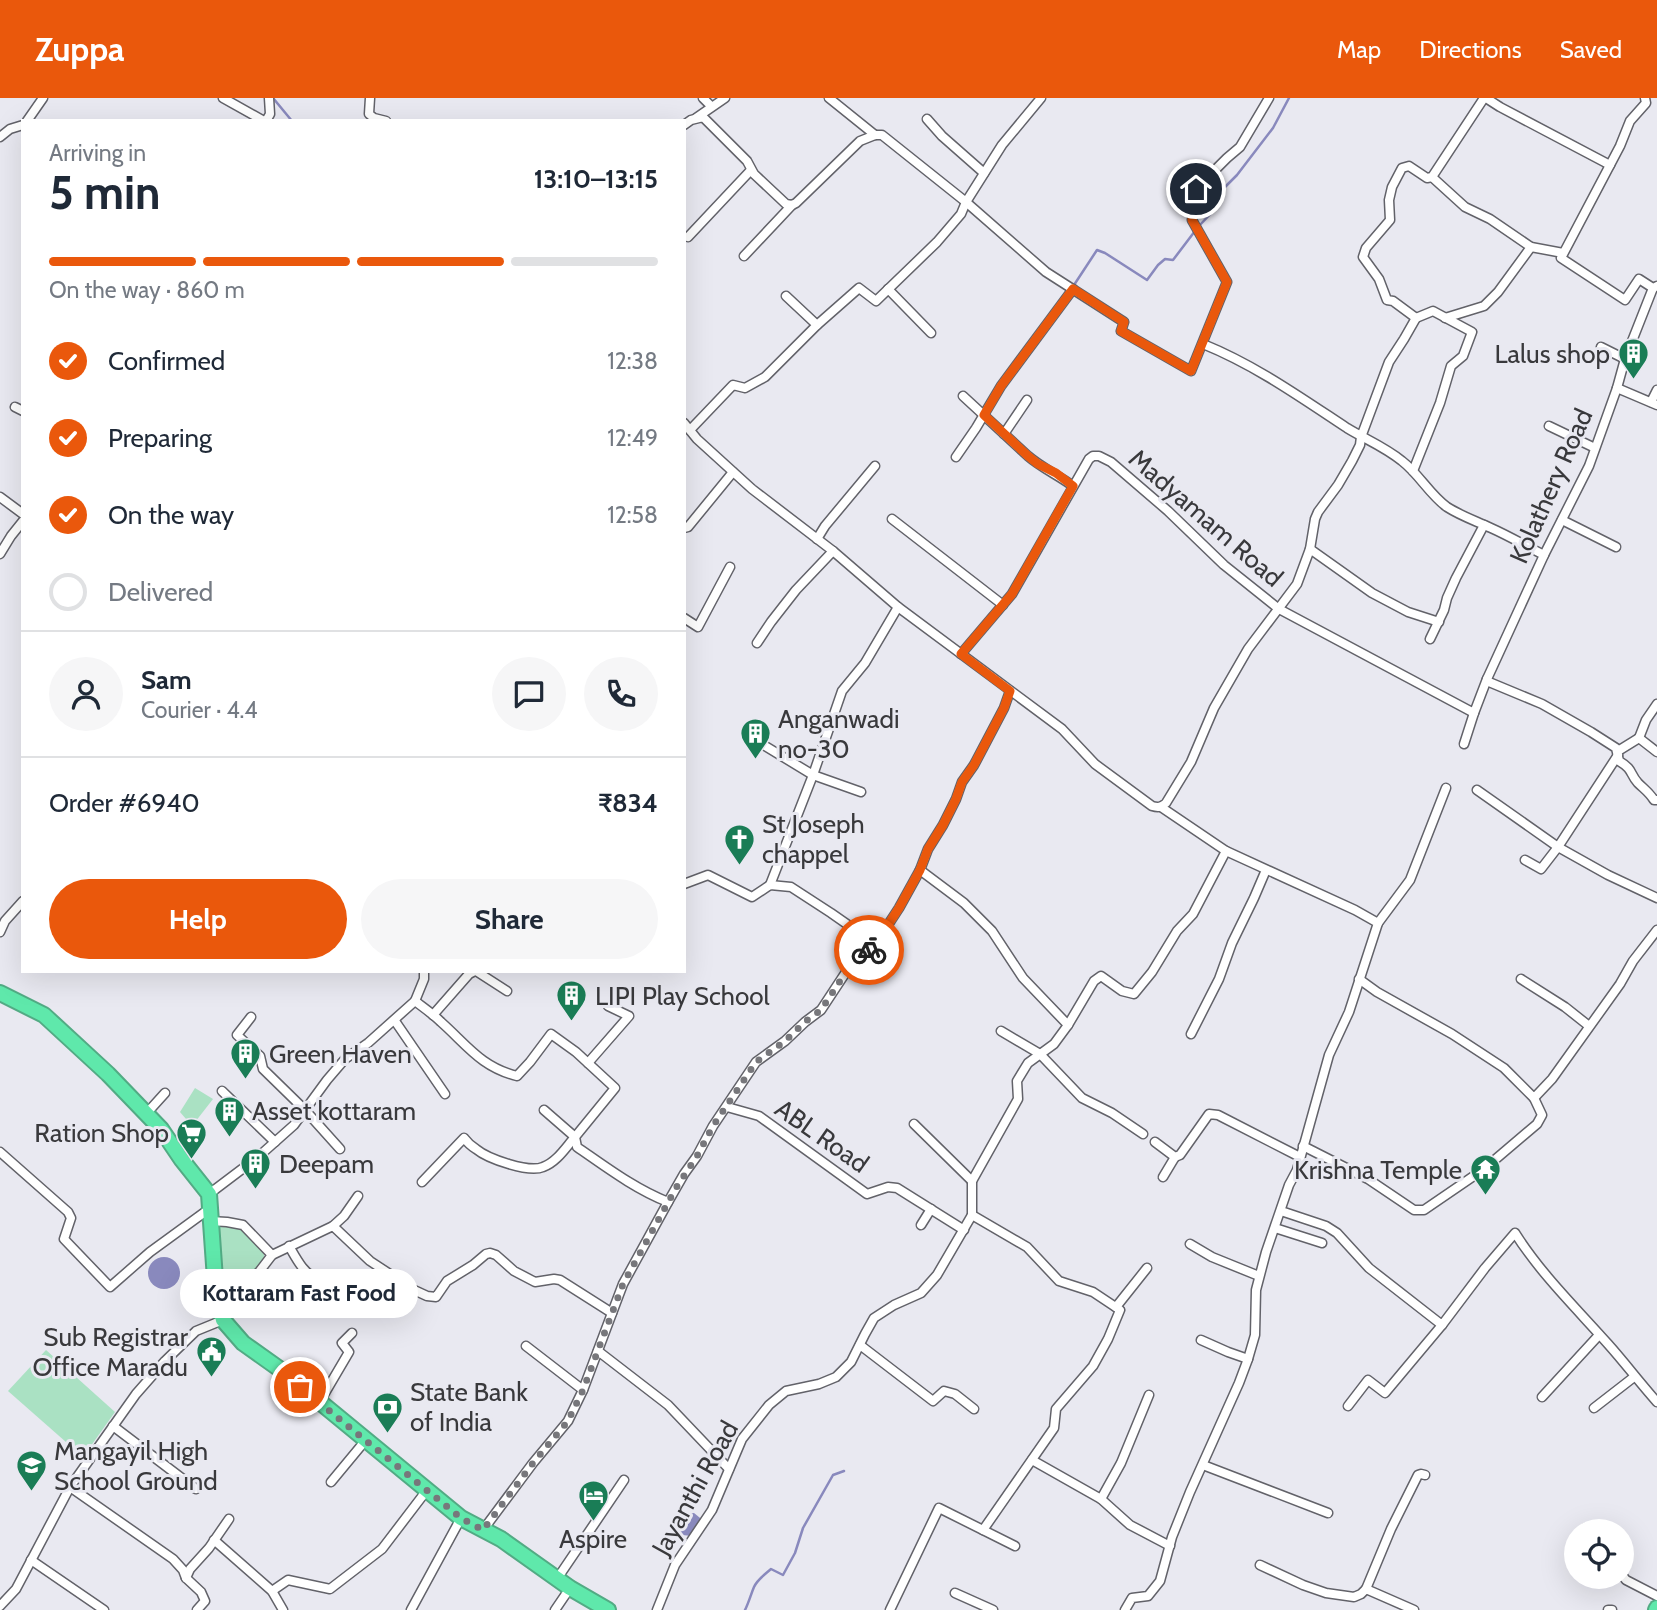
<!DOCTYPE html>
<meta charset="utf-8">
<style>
body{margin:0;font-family:Cabin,sans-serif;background:#f6f6f7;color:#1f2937;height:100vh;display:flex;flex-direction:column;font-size:26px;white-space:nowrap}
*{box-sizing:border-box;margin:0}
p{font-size:23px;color:#747a83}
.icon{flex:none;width:38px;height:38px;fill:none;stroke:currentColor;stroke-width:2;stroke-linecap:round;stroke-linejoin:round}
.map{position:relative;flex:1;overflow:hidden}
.side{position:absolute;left:21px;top:21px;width:665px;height:854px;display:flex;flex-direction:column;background:#fff;border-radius:0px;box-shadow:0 7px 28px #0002}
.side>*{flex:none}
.fabs{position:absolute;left:1564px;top:1421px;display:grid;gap:14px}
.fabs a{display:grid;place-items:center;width:70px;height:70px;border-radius:50%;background:#fff;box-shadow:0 7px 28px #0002;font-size:35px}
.pin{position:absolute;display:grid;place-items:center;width:60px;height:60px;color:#fff;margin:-30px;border:4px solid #fff;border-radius:50%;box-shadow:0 2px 7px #0007}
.courier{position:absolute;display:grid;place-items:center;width:70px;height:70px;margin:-35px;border:5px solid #ea580c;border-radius:50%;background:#fff;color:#222;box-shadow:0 2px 9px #0007}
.bubble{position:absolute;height:49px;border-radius:24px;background:#fff;box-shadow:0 7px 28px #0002;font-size:23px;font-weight:700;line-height:49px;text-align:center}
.headline em{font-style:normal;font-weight:700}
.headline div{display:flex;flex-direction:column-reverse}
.headline{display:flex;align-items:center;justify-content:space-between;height:119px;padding:0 28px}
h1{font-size:46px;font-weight:700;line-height:52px}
.bar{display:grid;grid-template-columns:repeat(4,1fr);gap:10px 7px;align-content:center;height:84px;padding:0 28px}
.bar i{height:9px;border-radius:5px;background:#e0e1e3}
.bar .selected{background:#ea580c}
.bar p{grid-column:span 4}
.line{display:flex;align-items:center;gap:18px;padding:0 28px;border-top:2px solid #e0e1e3}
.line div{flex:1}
.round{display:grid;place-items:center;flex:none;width:74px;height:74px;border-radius:37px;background:#f6f6f7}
ol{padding:0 28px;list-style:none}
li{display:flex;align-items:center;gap:21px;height:77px}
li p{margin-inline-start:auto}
li .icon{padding:7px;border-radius:50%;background:#ea580c;color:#fff;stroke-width:4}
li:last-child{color:#747a83}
li i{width:38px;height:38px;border:4px solid #e0e1e3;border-radius:50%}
.button{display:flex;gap:14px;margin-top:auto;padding:14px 28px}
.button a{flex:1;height:80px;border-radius:42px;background:#ea580c;color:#fff;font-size:28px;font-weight:700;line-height:80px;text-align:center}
.button a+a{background:#f6f6f7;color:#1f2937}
header{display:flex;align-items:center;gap:42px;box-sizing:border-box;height:98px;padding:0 35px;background:#ea580c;color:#fff}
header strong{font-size:33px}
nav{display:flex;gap:38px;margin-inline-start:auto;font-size:24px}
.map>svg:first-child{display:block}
.green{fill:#aae1c3}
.water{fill:#8989bd}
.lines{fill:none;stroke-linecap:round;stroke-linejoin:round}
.stream{stroke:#8989bd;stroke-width:2.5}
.street-casing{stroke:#626269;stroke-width:11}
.highway-casing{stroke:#52ab84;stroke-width:18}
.street{stroke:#fff;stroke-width:8}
.highway{stroke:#5fe8ab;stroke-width:14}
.done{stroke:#77777b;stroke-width:7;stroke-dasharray:0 12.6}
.route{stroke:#ea580c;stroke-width:9}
.labels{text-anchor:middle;stroke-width:6;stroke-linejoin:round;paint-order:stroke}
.poi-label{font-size:26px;fill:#39393c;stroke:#e9e9f1;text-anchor:start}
.street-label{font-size:26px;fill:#39393c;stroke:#e9e9f1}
</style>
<header>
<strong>Zuppa</strong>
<nav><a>Map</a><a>Directions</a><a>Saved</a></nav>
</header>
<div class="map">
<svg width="1657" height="1512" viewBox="0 0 1657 1512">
<rect width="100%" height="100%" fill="#e9e9f1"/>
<g class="green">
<polygon points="195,990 213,1001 192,1028 180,1014"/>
<path d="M223,1126C244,1129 250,1137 265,1150L263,1166L242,1185L223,1189L217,1141L219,1129Z"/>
<polygon points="46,1252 115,1314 83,1359 8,1293"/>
</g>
<g class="water">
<circle cx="164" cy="1175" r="16"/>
<polygon points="694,1415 705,1424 692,1438 682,1437 677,1429 680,1419 686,1416"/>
</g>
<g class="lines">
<g class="stream">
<polyline points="273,0 292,23"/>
<polyline points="1199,128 1215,111 1221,93 1237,77 1273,30 1289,0"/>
<polyline points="1074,187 1097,152 1105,155 1147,182 1158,167 1165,161 1173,162 1195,133"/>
<path d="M745,1512C749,1504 751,1496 754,1489C757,1482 765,1476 771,1471L783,1477L795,1455L803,1430L833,1377L844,1373"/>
</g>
<defs>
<g id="street">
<polyline points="223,0 264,23"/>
<polyline points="370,0 369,16 374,20 386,23"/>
<polyline points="703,0 711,8"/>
<polyline points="829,0 875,37"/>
<polyline points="1486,0 1500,9 1610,67"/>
<polyline points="1645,0 1646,5 1630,23 1620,48 1561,160 1625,202 1639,181 1653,190 1657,188"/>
<polyline points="696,20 725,0"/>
<polyline points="927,21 942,38 984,75"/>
<polyline points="27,23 43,0"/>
<polyline points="266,23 270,16 269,0"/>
<polyline points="684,27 691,22 703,19 747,63 754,76 786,106 792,107 796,105 860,43 875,37 882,37 966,104 1046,174 1124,224 1121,233 1191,273 1227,184 1192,122 1196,91 1227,60 1240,49 1269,0"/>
<polyline points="0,39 10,31 23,27"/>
<polyline points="1432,79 1465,109 1490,121 1531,149 1563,155"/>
<polyline points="688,139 751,72"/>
<polyline points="744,158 792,107"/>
<polyline points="888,191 931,235"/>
<polyline points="786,198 817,227"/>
<polyline points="1416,220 1393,203 1387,202 1379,181 1363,159 1366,150 1390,122 1389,102 1392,89 1402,70 1409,68 1427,80 1432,79 1484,0"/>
<polyline points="1445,220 1484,208 1498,194 1531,149"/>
<path d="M1203,246C1255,267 1300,299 1347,330C1365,341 1385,349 1402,363C1419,376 1430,397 1447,409C1461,418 1476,423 1491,430C1509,438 1526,448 1544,457"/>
<polyline points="1601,249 1625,261"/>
<polyline points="1617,290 1625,261 1653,190"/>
<path d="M963,298L1028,358C1042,370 1058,377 1073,388"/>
<polyline points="1651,304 1657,292"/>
<path d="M1657,307L1617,290L1589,368L1544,457L1487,581L1489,584L1542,606L1591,634L1616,650L1619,663C1634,672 1629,675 1638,685C1644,691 1649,694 1654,702H1657"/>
<polyline points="15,309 23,313"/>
<path d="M684,325L697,341L752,391L833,453L898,509L1062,631L1095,666L1152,708C1159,710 1161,709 1166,705L1191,664L1214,610L1248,551L1297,486L1310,451L1315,421L1318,414L1338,387L1352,363L1360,347L1361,339L1389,264L1404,241L1416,220L1433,213L1472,234L1463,258L1451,268L1440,305L1413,373"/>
<polyline points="1549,328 1595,350"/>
<polyline points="690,332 733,287 745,290 765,279 817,227 859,190 876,203 937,144 961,116 966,104 1002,47 1041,0"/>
<polyline points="1004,336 1027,302"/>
<polyline points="956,359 976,330 1001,288 1073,191"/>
<polyline points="0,399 23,416"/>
<polyline points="892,421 1003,507"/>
<polyline points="1562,422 1616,449"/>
<polyline points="684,430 688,429 733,374"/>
<polyline points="817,441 825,428 875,368"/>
<polyline points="1310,451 1372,495 1408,514 1439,524"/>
<polyline points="0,456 11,438 23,423"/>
<polyline points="684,520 698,529 730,469"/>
<polyline points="1430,541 1444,512 1447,500 1456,480 1484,427"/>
<polyline points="757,545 771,524 796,492 833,453"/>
<polyline points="961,556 1012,496 1089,361 1093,358 1099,358 1111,364 1168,413 1224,467 1279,511 1474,615 1487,581"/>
<polyline points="752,640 813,677 861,694"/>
<polyline points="1639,640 1646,622 1657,606"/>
<polyline points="1464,646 1474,615"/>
<polyline points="1618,653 1639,640 1657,654"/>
<polyline points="1477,692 1558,749 1608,777 1657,800"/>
<polyline points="1525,762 1541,771 1558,749 1618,657"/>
<polyline points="920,772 964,805 992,833 1023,880 1068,927"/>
<polyline points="684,786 708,777 752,799 770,787 791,789 831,815 874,845"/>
<polyline points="770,787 813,677 842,593 865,565 898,509"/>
<polyline points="1378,825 1410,782 1446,690"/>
<polyline points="0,834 5,823 23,803"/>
<polyline points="476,873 507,893"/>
<polyline points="1359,881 1377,894 1452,936 1504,970 1534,1000 1552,981 1620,886 1633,863 1657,832"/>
<polyline points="1521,881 1565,909 1589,928"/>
<polyline points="415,903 424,881 424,873"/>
<polyline points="433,917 469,876 475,873"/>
<polyline points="251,919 237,937 260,958 263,971 305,1012 340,1051"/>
<polyline points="395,923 445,996"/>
<polyline points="1001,933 1040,956 1082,1000 1112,1015 1143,1036"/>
<polyline points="1191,936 1219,881 1232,845 1254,800 1266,772"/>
<polyline points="588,965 629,918 608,908"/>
<polyline points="222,993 275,1044"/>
<polyline points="727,1009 759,1018 867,1096 888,1089 897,1090 964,1132"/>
<polyline points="146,1016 165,995"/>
<polyline points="914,1026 972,1083"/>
<polyline points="1155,1044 1175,1059 1180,1057 1209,1016 1218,1017 1300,1059"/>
<polyline points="1303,1048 1368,1081 1414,1112 1424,1112 1484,1071 1537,1026 1542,1017 1534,1000"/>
<polyline points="0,1054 68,1114 71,1120 64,1141 110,1189 150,1154 209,1111"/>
<polyline points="1163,1079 1175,1059"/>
<path d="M422,1084L464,1040C467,1044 471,1048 476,1051C488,1061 529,1075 543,1069C557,1064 566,1049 575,1039L544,1012"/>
<path d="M209,1096L258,1059L294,1027L327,982L345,961L368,945L415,903C424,910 433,916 441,924C467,947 481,969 517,978L530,964L551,936L576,954L615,990L575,1039L577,1049C606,1069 635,1091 668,1104L684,1076L697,1058L713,1028L756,964L785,943L805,924L821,912L850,868L870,851L884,833L899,810L920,772L928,751L943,727L956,701L962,684L974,667L1004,610L1010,593"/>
<path d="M1281,1113L1326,1128L1337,1135L1369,1170L1442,1227L1485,1170L1515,1135C1541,1176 1576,1210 1608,1246C1625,1265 1640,1285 1657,1304"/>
<polyline points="972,1117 1027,1149 1059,1183 1093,1194 1120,1212 1108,1241 1093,1268 1056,1311 1054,1330 983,1432"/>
<polyline points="210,1123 227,1124 243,1127 272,1157"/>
<polyline points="921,1127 931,1111"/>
<polyline points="333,1128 344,1118 358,1098"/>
<polyline points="1275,1130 1322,1145"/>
<polyline points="1190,1146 1212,1159 1259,1178"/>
<path d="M289,1148C296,1160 303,1175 317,1181"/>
<polyline points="216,1195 239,1190 259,1174 272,1157 333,1128 370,1163 414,1192 427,1198 436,1199 447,1183 473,1167 486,1156 490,1155 496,1157 514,1173 535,1184 554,1181 560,1182 612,1215"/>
<polyline points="1116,1209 1147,1170"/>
<polyline points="1201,1242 1228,1254 1248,1261"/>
<polyline points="860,1247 933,1303 944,1293 955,1296 974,1311"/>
<polyline points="526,1248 583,1292"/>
<polyline points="598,1253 668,1307 729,1371"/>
<polyline points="1149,1297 1121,1365 1101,1401 1130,1427 1170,1448"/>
<polyline points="1542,1299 1599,1237"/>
<polyline points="319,1305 349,1254 342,1245 352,1235"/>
<polyline points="1348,1308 1368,1282 1385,1295 1442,1227"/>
<polyline points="1594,1310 1634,1279"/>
<polyline points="113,1328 196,1391"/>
<polyline points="1032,1362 1101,1401"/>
<polyline points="1203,1367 1328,1415"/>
<polyline points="331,1384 365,1343"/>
<polyline points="70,1389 173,1461 183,1472 186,1480"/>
<polyline points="1586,1430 1589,1433"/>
<polyline points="483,1432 533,1365 568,1323 583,1292 623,1186 668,1104"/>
<polyline points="214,1442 272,1493 283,1512"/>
<polyline points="31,1462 104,1512"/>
<polyline points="1260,1467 1303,1487 1326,1495 1354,1499 1361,1496 1366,1491 1414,1512"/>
<polyline points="1622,1477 1626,1482 1657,1498"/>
<polyline points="557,1481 624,1382"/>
<polyline points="1366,1491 1391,1431 1418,1377 1421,1376 1425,1377"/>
<polyline points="272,1493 288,1482 330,1491 382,1451 427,1392"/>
<polyline points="955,1495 993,1512"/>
<polyline points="0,1508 16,1491 70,1389 136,1296 165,1263 196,1233 223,1222"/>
<polyline points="197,1512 205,1503 201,1494 186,1480 190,1471 209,1450 229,1421"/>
<polyline points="411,1512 461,1420"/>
<polyline points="555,1512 570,1490"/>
<polyline points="657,1512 675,1467 712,1412 742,1341 769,1307 786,1293 819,1286 836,1279 851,1264 865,1236 874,1220 894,1207 921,1195 937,1177 972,1117 972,1083 1018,1001 1017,983 1028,965 1054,946 1068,927 1094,883 1101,878 1122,893 1134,896 1152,874 1177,833 1193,816 1226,753"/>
<polyline points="890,1512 939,1410 1015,1448"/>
<polyline points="1125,1512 1132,1500 1148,1498 1160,1483 1172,1439 1190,1394 1239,1285 1248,1261 1255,1237 1256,1192 1266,1154 1289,1087 1297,1072 1329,957 1349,914 1378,825 1355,812 1226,753 1161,709"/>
<polyline points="1608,1512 1612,1512"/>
</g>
<g id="highway">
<polyline points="0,895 44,917 108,976 161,1031 182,1062 209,1096 216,1195 223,1222 243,1245 281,1272 461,1420 501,1441 570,1490 608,1512"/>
<polyline points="1656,1512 1657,1510"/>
</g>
</defs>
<use href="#street" class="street-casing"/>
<use href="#highway" class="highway-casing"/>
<use href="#street" class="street"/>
<use href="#highway" class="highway"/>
</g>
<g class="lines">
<polyline class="done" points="300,1289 461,1420 483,1432 533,1365 568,1323 583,1292 623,1186 676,1090 697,1058 713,1028 756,964 785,943 806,923 821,912 850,868 869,852"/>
<polyline class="route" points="869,852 884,833 899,810 920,772 928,751 943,727 956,701 962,684 974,667 1004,610 1010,593 961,556 1012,496 1073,388 1056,375 1038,366 1028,358 984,317 1001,288 1073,191 1124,224 1121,233 1191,273 1227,184 1192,122 1196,91"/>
</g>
<defs>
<symbol id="building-pin" viewBox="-11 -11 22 30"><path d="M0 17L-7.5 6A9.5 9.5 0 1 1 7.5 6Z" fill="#1a7d56" stroke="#e9e9f1"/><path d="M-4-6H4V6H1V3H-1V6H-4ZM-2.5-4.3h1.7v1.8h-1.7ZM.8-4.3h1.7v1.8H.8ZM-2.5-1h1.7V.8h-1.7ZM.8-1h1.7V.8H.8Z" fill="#fff"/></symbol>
<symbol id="church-pin" viewBox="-11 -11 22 30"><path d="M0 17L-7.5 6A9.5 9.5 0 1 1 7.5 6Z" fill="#1a7d56" stroke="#e9e9f1"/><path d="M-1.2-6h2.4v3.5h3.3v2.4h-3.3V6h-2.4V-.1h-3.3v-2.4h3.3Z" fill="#fff"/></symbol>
<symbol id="supermarket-pin" viewBox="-11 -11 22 30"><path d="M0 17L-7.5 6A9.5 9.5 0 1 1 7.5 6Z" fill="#1a7d56" stroke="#e9e9f1"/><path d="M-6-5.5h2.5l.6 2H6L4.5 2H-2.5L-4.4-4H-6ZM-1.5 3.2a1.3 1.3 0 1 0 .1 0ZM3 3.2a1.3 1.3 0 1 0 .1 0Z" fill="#fff"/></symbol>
<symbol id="temple-pin" viewBox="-11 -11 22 30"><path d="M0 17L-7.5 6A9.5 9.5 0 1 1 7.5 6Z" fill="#1a7d56" stroke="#e9e9f1"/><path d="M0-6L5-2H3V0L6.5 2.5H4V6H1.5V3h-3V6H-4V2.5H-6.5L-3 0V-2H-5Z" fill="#fff"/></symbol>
<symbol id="civic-pin" viewBox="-11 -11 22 30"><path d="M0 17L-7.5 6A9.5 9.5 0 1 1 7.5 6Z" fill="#1a7d56" stroke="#e9e9f1"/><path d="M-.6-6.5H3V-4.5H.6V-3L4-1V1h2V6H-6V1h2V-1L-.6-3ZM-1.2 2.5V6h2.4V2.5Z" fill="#fff"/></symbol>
<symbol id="bank-pin" viewBox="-11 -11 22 30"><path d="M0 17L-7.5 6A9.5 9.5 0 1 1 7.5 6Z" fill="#1a7d56" stroke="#e9e9f1"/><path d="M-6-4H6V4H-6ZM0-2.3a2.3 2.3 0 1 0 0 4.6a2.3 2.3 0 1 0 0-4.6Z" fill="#fff"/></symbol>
<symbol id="school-pin" viewBox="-11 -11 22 30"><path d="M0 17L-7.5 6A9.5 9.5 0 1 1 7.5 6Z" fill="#1a7d56" stroke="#e9e9f1"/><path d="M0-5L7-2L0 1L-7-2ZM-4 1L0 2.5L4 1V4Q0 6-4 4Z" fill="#fff"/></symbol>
<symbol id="hotel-pin" viewBox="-11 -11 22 30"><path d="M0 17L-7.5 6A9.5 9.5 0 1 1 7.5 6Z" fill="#1a7d56" stroke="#e9e9f1"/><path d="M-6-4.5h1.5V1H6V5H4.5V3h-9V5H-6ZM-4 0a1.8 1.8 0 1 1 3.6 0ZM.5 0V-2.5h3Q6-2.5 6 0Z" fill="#fff"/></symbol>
</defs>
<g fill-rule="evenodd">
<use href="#building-pin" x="1616" y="238" width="35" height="47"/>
<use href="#building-pin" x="738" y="618" width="35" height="47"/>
<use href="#church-pin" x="722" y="724" width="35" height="47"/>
<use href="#building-pin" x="554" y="880" width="35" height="47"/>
<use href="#building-pin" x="228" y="938" width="35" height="47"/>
<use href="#building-pin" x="212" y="996" width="35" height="47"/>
<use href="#supermarket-pin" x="174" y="1018" width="35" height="47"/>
<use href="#building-pin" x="238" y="1048" width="35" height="47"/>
<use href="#temple-pin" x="1468" y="1054" width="35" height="47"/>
<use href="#civic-pin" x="194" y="1236" width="35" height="47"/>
<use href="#bank-pin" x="370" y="1292" width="35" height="47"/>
<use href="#school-pin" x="14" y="1350" width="35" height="47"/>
<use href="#hotel-pin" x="576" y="1380" width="35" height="47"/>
</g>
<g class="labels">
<g class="poi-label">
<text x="1610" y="265" text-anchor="end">Lalus shop</text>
<text x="778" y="630">Anganwadi<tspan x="778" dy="30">no-30</tspan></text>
<text x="762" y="735">St Joseph<tspan x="762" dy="30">chappel</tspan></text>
<text x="595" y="907">LIPI Play School</text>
<text x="269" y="965">Green Haven</text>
<text x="252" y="1022">Asset kottaram</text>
<text x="169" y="1044" text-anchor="end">Ration Shop</text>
<text x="279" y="1075">Deepam</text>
<text x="1462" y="1081" text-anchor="end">Krishna Temple</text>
<text x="188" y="1248" text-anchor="end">Sub Registrar<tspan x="188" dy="30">Office Maradu</tspan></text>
<text x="410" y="1303">State Bank<tspan x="410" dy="30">of India</tspan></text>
<text x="54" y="1362">Mangayil High<tspan x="54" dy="30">School Ground</tspan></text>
<text x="593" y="1450" text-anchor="middle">Aspire</text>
</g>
<g class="street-label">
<text transform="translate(1551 388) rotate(-66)" y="9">Kolathery Road</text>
<text transform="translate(1206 420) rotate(41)" y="9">Madyamam Road</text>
<text transform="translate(822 1038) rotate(35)" y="9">ABL Road</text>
<text transform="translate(695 1390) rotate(-61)" y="9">Jayanthi Road</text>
</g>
</g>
</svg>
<div class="fabs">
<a><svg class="icon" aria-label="locate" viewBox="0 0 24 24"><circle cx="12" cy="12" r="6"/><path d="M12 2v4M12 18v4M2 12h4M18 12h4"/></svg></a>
</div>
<div class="pin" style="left:300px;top:1289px;background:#ea580c"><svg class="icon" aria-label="bag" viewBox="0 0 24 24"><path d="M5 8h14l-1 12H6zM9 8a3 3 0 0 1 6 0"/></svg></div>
<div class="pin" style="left:1196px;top:91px;background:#1f2937"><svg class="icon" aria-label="home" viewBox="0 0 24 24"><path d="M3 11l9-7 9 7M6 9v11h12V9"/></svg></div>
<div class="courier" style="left:869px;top:852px"><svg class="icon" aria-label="bike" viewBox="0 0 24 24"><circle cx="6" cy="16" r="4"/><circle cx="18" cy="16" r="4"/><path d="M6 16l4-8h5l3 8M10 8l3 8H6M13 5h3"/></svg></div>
<div class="bubble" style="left:180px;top:1171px;width:238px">Kottaram Fast Food</div>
<section class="side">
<div class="headline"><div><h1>5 min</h1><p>Arriving in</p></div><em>13:10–13:15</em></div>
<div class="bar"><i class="selected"></i><i class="selected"></i><i class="selected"></i><i></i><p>On the way · 860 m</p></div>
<ol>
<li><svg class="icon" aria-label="check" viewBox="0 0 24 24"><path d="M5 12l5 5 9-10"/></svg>Confirmed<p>12:38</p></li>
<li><svg class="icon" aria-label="check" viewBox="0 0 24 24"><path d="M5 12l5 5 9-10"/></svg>Preparing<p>12:49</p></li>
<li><svg class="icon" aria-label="check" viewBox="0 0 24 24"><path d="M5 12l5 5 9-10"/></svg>On the way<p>12:58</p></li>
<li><i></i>Delivered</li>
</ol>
<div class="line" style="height:126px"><a class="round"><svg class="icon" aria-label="person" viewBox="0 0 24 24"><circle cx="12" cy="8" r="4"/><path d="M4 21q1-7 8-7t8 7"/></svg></a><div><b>Sam</b><p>Courier · 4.4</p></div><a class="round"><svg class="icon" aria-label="chat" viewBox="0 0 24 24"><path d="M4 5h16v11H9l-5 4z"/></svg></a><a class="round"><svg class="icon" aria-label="phone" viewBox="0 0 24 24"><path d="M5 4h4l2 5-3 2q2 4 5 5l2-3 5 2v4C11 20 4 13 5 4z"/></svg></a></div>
<div class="line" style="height:91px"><div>Order #6940</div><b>₹834</b></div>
<div class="button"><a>Help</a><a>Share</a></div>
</section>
</div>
